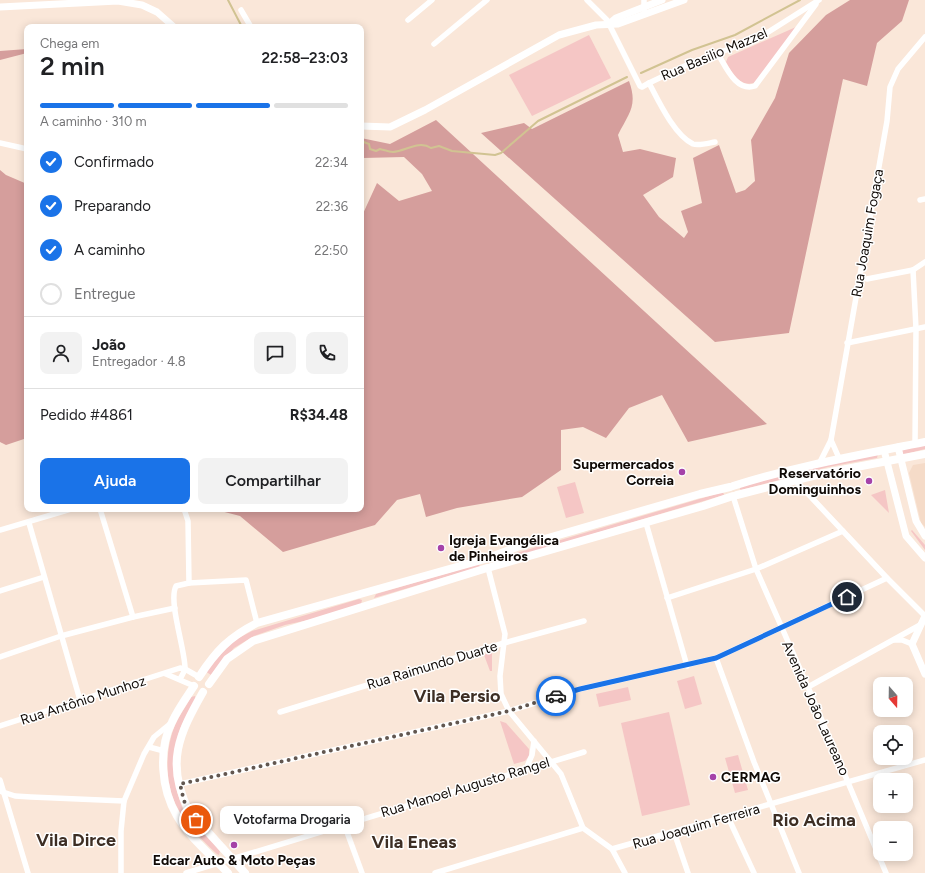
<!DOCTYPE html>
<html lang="pt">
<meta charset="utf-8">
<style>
body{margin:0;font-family:Figtree,sans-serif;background:#f2f2f2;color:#202124;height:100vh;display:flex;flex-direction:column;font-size:15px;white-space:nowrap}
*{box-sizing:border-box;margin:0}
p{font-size:13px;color:#757577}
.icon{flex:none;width:22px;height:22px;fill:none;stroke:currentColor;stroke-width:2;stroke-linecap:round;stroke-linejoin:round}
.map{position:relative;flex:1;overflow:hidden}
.drawer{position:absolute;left:24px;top:24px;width:340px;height:488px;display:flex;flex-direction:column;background:#fff;border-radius:8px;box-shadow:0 2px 10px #0003}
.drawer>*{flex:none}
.needle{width:26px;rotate:160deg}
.fabs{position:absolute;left:873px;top:677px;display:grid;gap:8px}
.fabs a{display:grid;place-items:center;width:40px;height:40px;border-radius:8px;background:#fff;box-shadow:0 2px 10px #0003;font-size:20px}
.pin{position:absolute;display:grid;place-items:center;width:34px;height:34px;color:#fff;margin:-17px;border:2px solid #fff;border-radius:50%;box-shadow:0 1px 4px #0007}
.courier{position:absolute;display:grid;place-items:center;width:40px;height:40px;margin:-20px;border:3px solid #1a73e8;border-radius:50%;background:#fff;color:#222;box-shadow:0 1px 5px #0007}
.bubble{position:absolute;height:28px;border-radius:8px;background:#fff;box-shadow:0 2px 10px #0003;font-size:13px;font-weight:600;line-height:28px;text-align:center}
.overview em{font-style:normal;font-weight:600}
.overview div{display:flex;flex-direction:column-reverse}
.overview{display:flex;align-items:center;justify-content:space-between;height:68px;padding:0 16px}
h1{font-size:26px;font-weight:600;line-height:30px}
.bar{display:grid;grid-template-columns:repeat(4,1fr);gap:6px 4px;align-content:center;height:48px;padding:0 16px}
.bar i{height:5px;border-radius:3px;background:#e0e0e0}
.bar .on{background:#1a73e8}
.bar p{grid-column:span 4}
.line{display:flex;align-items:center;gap:10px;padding:0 16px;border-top:1px solid #e0e0e0}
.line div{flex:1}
.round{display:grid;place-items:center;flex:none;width:42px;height:42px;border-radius:8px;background:#f2f2f2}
ol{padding:0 16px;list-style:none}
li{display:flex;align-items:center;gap:12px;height:44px}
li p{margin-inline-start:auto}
li .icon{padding:4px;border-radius:50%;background:#1a73e8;color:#fff;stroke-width:4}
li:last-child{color:#757577}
li i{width:22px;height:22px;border:2px solid #e0e0e0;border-radius:50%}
.action{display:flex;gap:8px;margin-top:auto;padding:8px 16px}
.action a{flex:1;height:46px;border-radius:8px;background:#1a73e8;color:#fff;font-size:16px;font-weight:600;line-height:46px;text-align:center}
.action a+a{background:#f2f2f2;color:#202124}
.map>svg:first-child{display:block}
.built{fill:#f5dbc8}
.green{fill:#f5c6c5}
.forest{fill:#d59e9c}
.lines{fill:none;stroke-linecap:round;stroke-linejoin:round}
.stream{stroke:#d1c392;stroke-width:2}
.minor{stroke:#fff;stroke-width:5.5}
.tertiary{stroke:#fff;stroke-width:7}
.secondary{stroke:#fff;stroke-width:8}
.done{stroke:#625750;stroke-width:4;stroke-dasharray:0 7.2}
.route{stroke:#1a73e8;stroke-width:5}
.poi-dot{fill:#a542a9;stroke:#fff;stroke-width:1.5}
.labels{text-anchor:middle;stroke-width:3;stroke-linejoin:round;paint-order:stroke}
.street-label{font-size:14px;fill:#100a06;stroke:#fff}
.poi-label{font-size:14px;font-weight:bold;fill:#100a06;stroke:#fff;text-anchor:end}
.district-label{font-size:18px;font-weight:bold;fill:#3d2e24;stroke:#fff}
</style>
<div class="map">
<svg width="925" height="873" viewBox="0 0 925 873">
<rect width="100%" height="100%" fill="#fae7d9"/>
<polygon class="built" points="925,463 925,527 921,523 909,473 913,465"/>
<g class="green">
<path d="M796,27L756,82C741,89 732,73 726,62L728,57Z"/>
<polygon points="589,35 611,78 532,116 509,75"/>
<polygon points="925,445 925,449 902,455 901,449"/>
<polygon points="878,454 877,458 828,467 741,490 740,489 740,487 780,474"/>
<polygon points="575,482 584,513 566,518 557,487"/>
<polygon points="885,490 889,513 871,495"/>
<polygon points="723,492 724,495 495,563 496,559"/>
<polygon points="912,530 925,545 925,550 911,531"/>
<polygon points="479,564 480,567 374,598 376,594"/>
<polygon points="359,599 362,600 361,604 313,619 285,625 254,636 234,648 211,675 205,671 233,641 252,631"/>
<polygon points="492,652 492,671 490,671 484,655"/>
<polygon points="694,676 702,704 685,709 677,681"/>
<polygon points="628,687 631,700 599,707 596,694"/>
<path d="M195,696L196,700L182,724L178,735L177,792L183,810L220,851L219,855L217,854C202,840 185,824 176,805C164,780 165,745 177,721C181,713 187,705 191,697Z"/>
<polygon points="669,712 690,805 642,816 621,723"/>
<polygon points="500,721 506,723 529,749 529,756 525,761 514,764"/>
<polygon points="738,755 748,790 735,793 725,758"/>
</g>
<g class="forest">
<path d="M850,0H909L902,21L877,43L867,86L843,79L789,333L715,342L481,133L524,123L532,129L629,81C638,106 629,113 618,135L623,152L640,149L676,158L673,177L643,195L659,217L684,238L688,232L681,211L702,203L693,158L719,145L736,193L745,190L755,181L751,140L775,98L789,53L826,15Z"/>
<polygon points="27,49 27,53 0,60 0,51"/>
<polygon points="436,120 767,424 688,442 662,395 629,408 606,438 583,427 561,430 561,470 522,497 457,508 426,517 420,494 397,500 375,525 283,552 240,516 213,509 361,509 361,270 364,267 361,218 377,183 399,201 432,191 422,174 404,157 363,158 361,156 361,138 390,144"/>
<polygon points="0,170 6,175 27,184 27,438 6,445 0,442"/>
</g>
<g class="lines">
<g class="stream">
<polyline points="228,0 242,27"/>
<polyline points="641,73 692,50 735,35 800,0"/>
<path d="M361,141L369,144L370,149L376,151L380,149C384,150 389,152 393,152C406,151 419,140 431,148L439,146L452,151L495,155L501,153L538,121L627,77"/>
</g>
<g class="minor">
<path d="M587,0L607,20L640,86L642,87L649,83C658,100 674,135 693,144C699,146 709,143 715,142"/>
<polyline points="241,10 251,27"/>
<polyline points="644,10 644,0"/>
<polyline points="408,20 432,0"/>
<polyline points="434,44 487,0"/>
<path d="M718,54C726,67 736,92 755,86L816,4"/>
<polyline points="649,83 691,63 759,38 819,0"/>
<polyline points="0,143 27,149"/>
<polyline points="920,200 925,199"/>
<polyline points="913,270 916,329 915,444"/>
<polyline points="867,279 913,270 925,262"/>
<polyline points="847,343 925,327"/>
<polyline points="831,440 839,458"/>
<polyline points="820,462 831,440 887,121 890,87 898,69 925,37"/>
<polyline points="795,480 887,578 925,616"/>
<polyline points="733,496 756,569 808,687 886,873"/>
<polyline points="100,509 133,617"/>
<polyline points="184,509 188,521 189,583"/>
<polyline points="29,523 80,700"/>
<polyline points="646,523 687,666"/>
<polyline points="0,530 71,509"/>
<polyline points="488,568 505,634 500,676 501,694 509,711 561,774 583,828 612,849 625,873"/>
<polyline points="0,591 44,577"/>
<polyline points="667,598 756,569 843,531"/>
<polyline points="894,640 902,640 912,644"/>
<polyline points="0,657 61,636 133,617 175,608"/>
<polyline points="716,658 754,762 799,873"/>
<polyline points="166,674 194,686"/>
<path d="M180,679C182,675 185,671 185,668C185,649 168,601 176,586L189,583L246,580L257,623"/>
<polyline points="808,687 920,625"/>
<polyline points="280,712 504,643 584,621"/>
<polyline points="0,726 180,668 185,669 199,677"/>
<polyline points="149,747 164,751"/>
<polyline points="526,769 532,755 534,741"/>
<polyline points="0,780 28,873"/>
<polyline points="180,784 509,711 580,689 716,658 887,578"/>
<polyline points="0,791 15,796 31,797 124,801"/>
<polyline points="728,817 754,873"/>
<polyline points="344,824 362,873"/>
<polyline points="674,832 688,873"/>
<polyline points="612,849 925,760"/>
<polyline points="121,873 121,831 124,801 144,754 154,737 171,723"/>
<polyline points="186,873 584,752"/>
<polyline points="435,873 583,828"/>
</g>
<g class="tertiary">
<polyline points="0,7 118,1 142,5 157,12 174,27"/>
<polyline points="609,24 616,18 662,0"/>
<polyline points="361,126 390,127 425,110 559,35 596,25 618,24 684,0"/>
<polyline points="898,447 916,521 925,536"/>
<polyline points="884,450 906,536 925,558"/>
<polyline points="925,616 912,644 925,674"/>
</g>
<g class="secondary">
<path d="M733,486C796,466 860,455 925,442"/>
<polyline points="737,495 825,473 925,454"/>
<polyline points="488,558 517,547 700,494 730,487"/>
<polyline points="491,567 703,506 733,496"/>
<path d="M199,677C216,651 229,637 257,623L485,559"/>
<polyline points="209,684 227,659 253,641 487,568"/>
<path d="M194,686C186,698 178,709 172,722C158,750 161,789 177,816C189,837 211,855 228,873"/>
<path d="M203,692C179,734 165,764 189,811L245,873"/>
</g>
</g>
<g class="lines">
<polyline class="done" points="196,820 184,801 180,784 509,711 556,696"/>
<polyline class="route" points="556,696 580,689 716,658 847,597"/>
</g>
<g class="poi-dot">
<circle cx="682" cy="472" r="4"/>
<circle cx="869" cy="481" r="4"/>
<circle cx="441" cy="548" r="4"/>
<circle cx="713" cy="777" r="4"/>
<circle cx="234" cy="845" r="4"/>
</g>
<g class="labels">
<g class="street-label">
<text transform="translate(714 54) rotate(-23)" y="5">Rua Basilio Mazzel</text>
<text transform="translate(867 233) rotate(-80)" y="5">Rua Joaquim Fogaça</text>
<text transform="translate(432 665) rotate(-17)" y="5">Rua Raimundo Duarte</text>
<text transform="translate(83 700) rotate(-18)" y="5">Rua Antônio Munhoz</text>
<text transform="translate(816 708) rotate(66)" y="5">Avenida João Laureano</text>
<text transform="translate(465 787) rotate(-17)" y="5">Rua Manoel Augusto Rangel</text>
<text transform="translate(696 826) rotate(-16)" y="5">Rua Joaquim Ferreira</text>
</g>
<g class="poi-label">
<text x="674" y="469">Supermercados<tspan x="674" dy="16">Correia</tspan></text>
<text x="861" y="478">Reservatório<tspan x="861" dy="16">Dominguinhos</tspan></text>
<text x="449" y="545" text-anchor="start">Igreja Evangélica<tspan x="449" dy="16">de Pinheiros</tspan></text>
<text x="721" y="782" text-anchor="start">CERMAG</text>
<text x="234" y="865" text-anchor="middle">Edcar Auto &amp; Moto Peças</text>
</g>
<g class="district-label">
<text x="457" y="702">Vila Persio</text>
<text x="814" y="826">Rio Acima</text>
<text x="76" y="846">Vila Dirce</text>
<text x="414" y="848">Vila Eneas</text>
</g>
</g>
</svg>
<div class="fabs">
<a><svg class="needle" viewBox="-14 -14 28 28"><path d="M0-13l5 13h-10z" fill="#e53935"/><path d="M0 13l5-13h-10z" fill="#757577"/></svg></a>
<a><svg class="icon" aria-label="locate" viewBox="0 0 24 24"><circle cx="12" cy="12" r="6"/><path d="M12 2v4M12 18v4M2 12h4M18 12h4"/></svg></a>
<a>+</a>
<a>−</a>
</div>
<div class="pin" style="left:196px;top:820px;background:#ea580c"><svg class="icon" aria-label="bag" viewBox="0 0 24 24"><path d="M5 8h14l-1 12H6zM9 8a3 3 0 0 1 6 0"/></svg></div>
<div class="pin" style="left:847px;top:597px;background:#1f2937"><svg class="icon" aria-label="home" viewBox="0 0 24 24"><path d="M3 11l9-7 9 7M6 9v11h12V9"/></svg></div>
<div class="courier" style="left:556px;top:696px"><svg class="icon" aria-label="car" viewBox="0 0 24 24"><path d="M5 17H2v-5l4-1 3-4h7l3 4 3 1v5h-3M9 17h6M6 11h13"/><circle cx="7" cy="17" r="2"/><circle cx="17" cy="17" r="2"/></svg></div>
<div class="bubble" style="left:220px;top:806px;width:144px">Votofarma Drogaria</div>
<section class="drawer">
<div class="overview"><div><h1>2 min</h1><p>Chega em</p></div><em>22:58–23:03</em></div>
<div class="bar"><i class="on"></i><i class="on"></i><i class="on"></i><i></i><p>A caminho · 310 m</p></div>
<ol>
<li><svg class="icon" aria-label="check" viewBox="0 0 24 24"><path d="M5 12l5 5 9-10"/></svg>Confirmado<p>22:34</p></li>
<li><svg class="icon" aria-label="check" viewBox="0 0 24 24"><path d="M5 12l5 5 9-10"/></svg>Preparando<p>22:36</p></li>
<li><svg class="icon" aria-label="check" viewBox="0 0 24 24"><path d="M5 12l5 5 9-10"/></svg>A caminho<p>22:50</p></li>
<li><i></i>Entregue</li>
</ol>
<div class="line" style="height:72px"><a class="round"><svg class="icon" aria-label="person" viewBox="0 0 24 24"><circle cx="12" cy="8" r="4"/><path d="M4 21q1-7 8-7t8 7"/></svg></a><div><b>João</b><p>Entregador · 4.8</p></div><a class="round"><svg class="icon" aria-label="chat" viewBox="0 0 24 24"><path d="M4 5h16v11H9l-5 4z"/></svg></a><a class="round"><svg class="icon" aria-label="phone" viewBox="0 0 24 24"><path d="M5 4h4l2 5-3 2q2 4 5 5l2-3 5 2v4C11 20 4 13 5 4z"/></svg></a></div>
<div class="line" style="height:52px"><div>Pedido #4861</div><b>R$34.48</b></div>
<div class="action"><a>Ajuda</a><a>Compartilhar</a></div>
</section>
</div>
